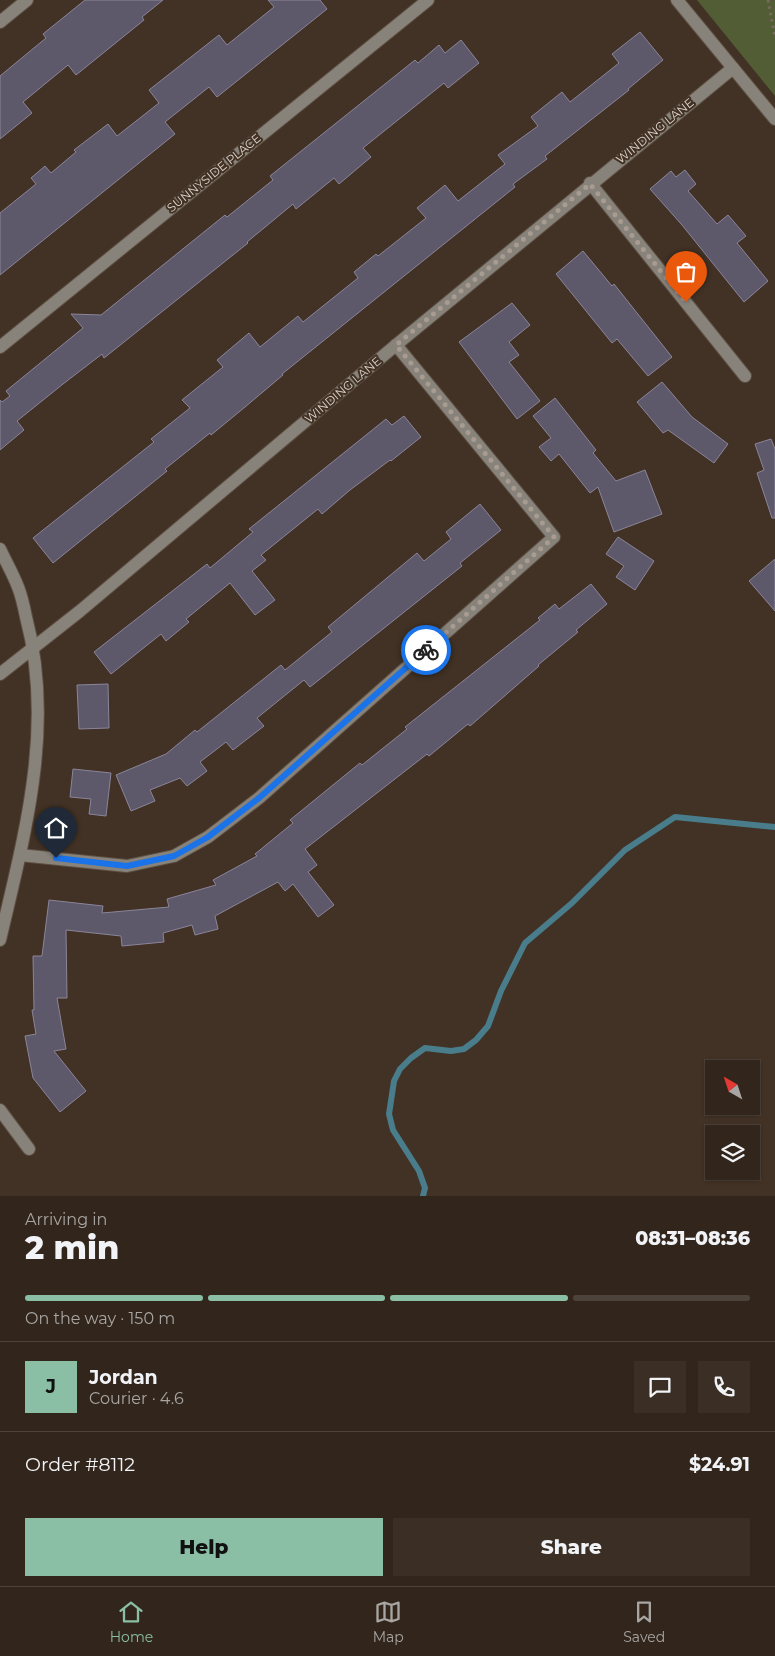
<!DOCTYPE html>
<meta charset="utf-8">
<style>
body{margin:0;font-family:Montserrat,sans-serif;background:#3a2e25;color:#f1f3f6;height:100vh;display:flex;flex-direction:column;font-size:19px;white-space:nowrap}
*{box-sizing:border-box;margin:0}
p{font-size:16px;color:#a8a5a3}
.icon{flex:none;width:28px;height:28px;fill:none;stroke:currentColor;stroke-width:2;stroke-linecap:round;stroke-linejoin:round}
.map{position:relative;height:1196px;overflow:hidden}
.side{display:flex;flex-direction:column;background:#32261c;flex:1}
.side>*{flex:none}
.needle{width:32px;rotate:321deg}
.tools{position:absolute;left:705px;top:1060px;display:grid;gap:10px}
.tools a{display:grid;place-items:center;width:55px;height:55px;border-radius:0px;background:#32261c;box-shadow:0 1px 4px #0004,0 0 0 1px #4d433b;font-size:25px}
.pin{position:absolute;display:grid;place-items:center;width:42px;height:42px;color:#fff;margin:-51px -21px;border-radius:50% 50% 50% 0;rotate:-45deg;box-shadow:0 0 5px #0007}
.pin .icon{rotate:45deg}
.courier{position:absolute;display:grid;place-items:center;width:50px;height:50px;margin:-25px;border:4px solid #1a73e8;border-radius:50%;background:#fff;color:#222;box-shadow:0 1px 6px #0007}
.headline em{font-style:normal;font-weight:800}
.headline div{display:flex;flex-direction:column-reverse}
.headline{display:flex;align-items:center;justify-content:space-between;height:85px;padding:0 25px}
h1{font-size:32px;font-weight:800;line-height:38px}
.bar{display:grid;grid-template-columns:repeat(4,1fr);gap:8px 5px;align-content:center;height:60px;padding:0 25px}
.bar i{height:6px;border-radius:4px;background:#4d433b}
.bar .current{background:#8abfa5}
.bar p{grid-column:span 4}
.line{display:flex;align-items:center;gap:12px;padding:0 25px;border-top:1px solid #4d433b}
.line div{flex:1}
.round{display:grid;place-items:center;flex:none;width:52px;height:52px;border-radius:0px;background:#3a2e25}
.button{display:flex;gap:10px;margin-top:auto;padding:10px 25px}
.button a{flex:1;height:58px;border-radius:0px;background:#8abfa5;color:#111;font-size:20px;font-weight:800;line-height:58px;text-align:center}
.button a+a{background:#3a2e25;color:#f1f3f6}
.dock{display:flex;justify-content:space-around;align-items:center;height:70px;border-top:1px solid #4d433b;background:#32261c;font-size:14px;color:#a8a5a3}
.dock a{display:grid;justify-items:center;gap:2px}
.dock .current{color:#8abfa5}
.map>svg:first-child{display:block}
.green{fill:#525d35}
.lines{fill:none;stroke-linecap:round;stroke-linejoin:round}
.stream{stroke:#497d8b;stroke-width:6}
.building{fill:#5e586b;stroke:#8b859a}
.minor-casing{stroke:#5e4f43;stroke-width:14}
.path{stroke:#77695e;stroke-width:3;stroke-dasharray:2.5 4;stroke-linecap:butt}
.minor{stroke:#88837a;stroke-width:12}
.done{stroke:#a89b92;stroke-width:5;stroke-dasharray:0 9}
.route{stroke:#1a73e8;stroke-width:6}
.labels{text-anchor:middle;stroke-width:4;stroke-linejoin:round;paint-order:stroke}
.street-label{font-size:12px;fill:#dfd4cd;stroke:#423225}
</style>
<div class="map">
<svg width="775" height="1196" viewBox="0 0 775 1196">
<rect width="100%" height="100%" fill="#423225"/>
<polygon class="green" points="697,0 775,0 775,96"/>
<g class="lines">
<polyline class="stream" points="423,1196 425,1188 419,1171 393,1130 389,1114 394,1081 400,1069 411,1058 425,1048 451,1051 464,1049 476,1040 488,1026 501,991 525,943 572,903 625,850 675,817 775,827"/>
</g>
<g class="building">
<polygon points="85,0 163,0 142,17 144,20 76,75 68,65 23,102 32,113 0,139 0,76 46,38 43,34"/>
<polygon points="268,0 320,0 327,9 217,97 209,87 165,122 175,134 0,275 0,213 36,184 31,178 45,166 51,173 76,152 74,150 108,124 117,136 159,103 149,90 219,35 227,45 274,7"/>
<polygon points="640,32 663,60 628,89 629,90 545,156 547,159 513,184 515,187 282,374 283,375 245,407 211,435 210,433 165,469 167,471 53,563 33,538 154,442 151,439 190,408 182,400 223,367 217,360 249,333 260,347 298,316 303,322 358,278 354,272 376,254 378,256 426,218 417,208 445,185 458,201 505,164 498,155 538,126 531,117 562,92 570,102 619,63 612,54"/>
<polygon points="461,40 479,63 448,88 444,83 363,148 371,157 339,184 334,178 296,209 293,204 247,242 248,243 104,358 102,354 63,384 17,421 24,430 0,450 0,400 2,402 10,396 6,391 83,328 71,314 101,315 225,215 227,217 273,180 270,176 415,60 418,63 439,45 445,53"/>
<polygon points="685,170 696,184 688,191 717,224 728,215 746,236 737,243 768,281 744,302 682,225 650,189 671,171 676,177"/>
<polygon points="583,251 612,286 614,284 672,357 648,376 617,339 612,343 556,274"/>
<polygon points="512,303 530,325 509,342 519,355 509,362 540,401 517,419 459,342"/>
<polygon points="662,382 692,417 728,444 714,463 668,430 663,433 637,402"/>
<polygon points="555,398 596,450 593,453 616,481 645,470 662,514 614,532 598,487 590,493 559,454 551,461 539,447 551,438 533,416"/>
<polygon points="404,416 421,437 391,461 390,460 350,490 322,514 318,509 261,555 266,560 252,571 275,600 255,615 230,583 186,619 189,622 166,641 161,634 111,674 94,652 207,564 210,568 253,532 249,529 386,419 392,425"/>
<polygon points="771,439 775,449 775,518 772,518 757,473 764,470 755,444"/>
<polygon points="480,504 501,530 460,563 462,566 310,687 304,680 257,718 264,726 233,750 226,742 200,762 207,771 187,786 180,778 150,790 155,801 131,811 116,775 166,754 195,730 197,732 281,665 285,670 332,632 328,627 417,553 424,561 451,539 446,532"/>
<polygon points="618,537 654,561 635,590 616,577 624,566 606,554"/>
<polygon points="775,559 775,611 749,581"/>
<polygon points="591,584 607,604 576,630 578,632 538,665 539,666 470,726 468,724 429,756 427,754 305,849 317,865 308,872 334,905 318,917 293,884 285,891 278,882 215,916 218,929 195,935 192,925 163,933 164,942 122,946 121,936 66,930 67,998 57,998 66,1049 54,1051 86,1091 60,1112 33,1078 25,1036 36,1034 32,1010 34,1010 33,956 42,956 49,900 103,906 102,913 169,907 167,899 216,885 213,880 257,856 255,854 293,823 290,820 360,763 362,765 407,729 405,727 540,620 538,618 555,604 559,609"/>
<polygon points="108,684 109,728 79,729 77,685"/>
<polygon points="73,769 111,773 106,816 89,814 91,799 70,797"/>
</g>
<g class="lines">
<defs>
<g id="minor">
<polyline points="677,0 775,119"/>
<polyline points="0,22 27,0"/>
<polyline points="590,183 745,376"/>
<polyline points="0,347 428,0"/>
<path d="M0,549C6,562 13,574 18,587C22,597 24,607 26,617C55,726 25,833 0,940"/>
<polyline points="0,674 80,611 396,345 733,68"/>
<polyline points="20,855 127,866 174,856 208,837 259,798 554,537 396,345"/>
<polyline points="0,1110 29,1149"/>
</g>
</defs>
<use href="#minor" class="minor-casing"/>
<polyline class="path" points="768,0 775,37"/>
<use href="#minor" class="minor"/>
</g>
<g class="lines">
<polyline class="done" points="426,650 554,537 396,345 590,184 686,302"/>
<polyline class="route" points="56,858 127,866 174,856 208,837 259,798 426,650"/>
</g>
<g class="labels">
<g class="street-label">
<text transform="translate(655 131) rotate(-39)" y="4">WINDING LANE</text>
<text transform="translate(214 173) rotate(-39)" y="4">SUNNYSIDE PLACE</text>
<text transform="translate(343 390) rotate(-40)" y="4">WINDING LANE</text>
</g>
</g>
</svg>
<div class="tools">
<a><svg class="needle" viewBox="-14 -14 28 28"><path d="M0-13l5 13h-10z" fill="#e53935"/><path d="M0 13l5-13h-10z" fill="#a8a5a3"/></svg></a>
<a><svg class="icon" aria-label="layers" viewBox="0 0 24 24"><path d="M12 4l9 5-9 5-9-5zM3 14l9 5 9-5"/></svg></a>
</div>
<div class="pin" style="left:686px;top:302px;background:#ea580c"><svg class="icon" aria-label="bag" viewBox="0 0 24 24"><path d="M5 8h14l-1 12H6zM9 8a3 3 0 0 1 6 0"/></svg></div>
<div class="pin" style="left:56px;top:858px;background:#1f2937"><svg class="icon" aria-label="home" viewBox="0 0 24 24"><path d="M3 11l9-7 9 7M6 9v11h12V9"/></svg></div>
<div class="courier" style="left:426px;top:650px"><svg class="icon" aria-label="bike" viewBox="0 0 24 24"><circle cx="6" cy="16" r="4"/><circle cx="18" cy="16" r="4"/><path d="M6 16l4-8h5l3 8M10 8l3 8H6M13 5h3"/></svg></div>
</div>
<section class="side">
<div class="headline"><div><h1>2 min</h1><p>Arriving in</p></div><em>08:31–08:36</em></div>
<div class="bar"><i class="current"></i><i class="current"></i><i class="current"></i><i></i><p>On the way · 150 m</p></div>
<div class="line" style="height:90px"><b class="round" style="background:#8abfa5;color:#111">J</b><div><b>Jordan</b><p>Courier · 4.6</p></div><a class="round"><svg class="icon" aria-label="chat" viewBox="0 0 24 24"><path d="M4 5h16v11H9l-5 4z"/></svg></a><a class="round"><svg class="icon" aria-label="phone" viewBox="0 0 24 24"><path d="M5 4h4l2 5-3 2q2 4 5 5l2-3 5 2v4C11 20 4 13 5 4z"/></svg></a></div>
<div class="line" style="height:65px"><div>Order #8112</div><b>$24.91</b></div>
<div class="button"><a>Help</a><a>Share</a></div>
</section>
<nav class="dock">
<a class="current"><svg class="icon" aria-label="home" viewBox="0 0 24 24"><path d="M3 11l9-7 9 7M6 9v11h12V9"/></svg>Home</a>
<a><svg class="icon" aria-label="map" viewBox="0 0 24 24"><path d="M3 6l6-2 6 2 6-2v14l-6 2-6-2-6 2zM9 4v14M15 6v14"/></svg>Map</a>
<a><svg class="icon" aria-label="saved" viewBox="0 0 24 24"><path d="M7 4h10v16l-5-4-5 4z"/></svg>Saved</a>
</nav>
